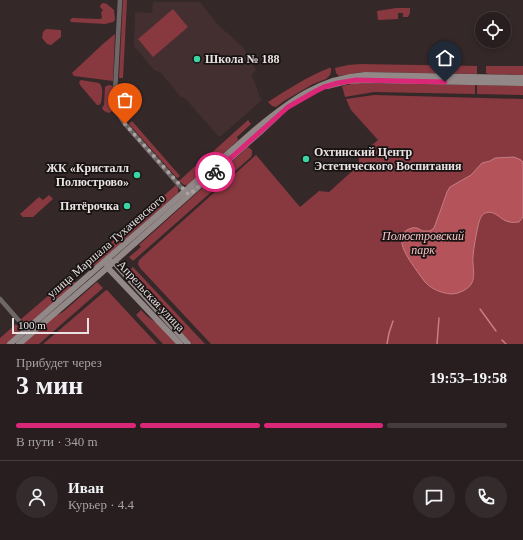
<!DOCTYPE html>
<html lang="ru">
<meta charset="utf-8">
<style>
body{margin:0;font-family:Georgia,serif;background:#342b2c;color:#f1f3f6;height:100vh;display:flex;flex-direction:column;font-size:15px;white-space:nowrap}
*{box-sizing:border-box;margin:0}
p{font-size:13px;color:#a5a2a4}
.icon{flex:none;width:22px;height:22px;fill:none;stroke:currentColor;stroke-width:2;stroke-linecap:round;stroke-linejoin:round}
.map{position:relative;height:344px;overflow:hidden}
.sheet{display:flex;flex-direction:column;background:#281e1f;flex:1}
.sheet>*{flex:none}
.tools{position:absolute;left:475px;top:12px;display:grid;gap:8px}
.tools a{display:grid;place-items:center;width:36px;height:36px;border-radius:50%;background:#281e1f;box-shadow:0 2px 6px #0003,0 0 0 1px #443c3d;font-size:20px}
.scale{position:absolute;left:12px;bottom:10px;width:77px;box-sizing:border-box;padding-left:4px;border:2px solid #eae2e2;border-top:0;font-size:11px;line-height:14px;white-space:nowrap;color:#eae2e2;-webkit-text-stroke:3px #181313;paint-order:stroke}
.pin{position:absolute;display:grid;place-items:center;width:34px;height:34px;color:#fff;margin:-41px -17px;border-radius:50% 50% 50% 0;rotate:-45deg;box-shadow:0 0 4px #0007}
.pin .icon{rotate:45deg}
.courier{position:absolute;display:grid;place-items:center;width:40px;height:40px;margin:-20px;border:3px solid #db2777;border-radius:50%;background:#fff;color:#222;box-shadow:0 1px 5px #0007}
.overview em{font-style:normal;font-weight:800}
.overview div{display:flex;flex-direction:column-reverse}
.overview{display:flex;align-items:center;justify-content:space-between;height:68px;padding:0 16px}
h1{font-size:26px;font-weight:800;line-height:30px}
.bar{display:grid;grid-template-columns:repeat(4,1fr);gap:6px 4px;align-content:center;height:48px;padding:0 16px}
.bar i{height:5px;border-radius:3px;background:#443c3d}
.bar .active{background:#db2777}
.bar p{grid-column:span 4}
.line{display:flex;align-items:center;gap:10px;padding:0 16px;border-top:1px solid #443c3d}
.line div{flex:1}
.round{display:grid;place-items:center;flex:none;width:42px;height:42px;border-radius:21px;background:#342b2c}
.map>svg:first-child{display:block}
.built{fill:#432f30}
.green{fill:#88383f}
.water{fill:#b5535a;stroke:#c57e83}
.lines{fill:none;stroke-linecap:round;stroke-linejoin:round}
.stream{stroke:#c57e83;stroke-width:1.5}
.street{stroke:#6e6767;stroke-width:4.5}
.secondary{stroke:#938888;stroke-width:6}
.done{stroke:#aba1a1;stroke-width:4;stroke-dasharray:0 7.2}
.route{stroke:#db2777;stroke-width:5}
.poi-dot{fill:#3ad4a5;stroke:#181313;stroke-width:1.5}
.labels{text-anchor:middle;stroke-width:3.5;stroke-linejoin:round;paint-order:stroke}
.poi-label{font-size:12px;font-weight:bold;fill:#eae2e2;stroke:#181313;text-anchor:start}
.park-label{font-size:12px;font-style:italic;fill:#f9c2c3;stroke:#181313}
.street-label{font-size:12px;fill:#eae2e2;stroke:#181313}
</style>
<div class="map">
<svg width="523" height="344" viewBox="0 0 523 344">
<rect width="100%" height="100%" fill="#352829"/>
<polygon class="built" points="153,2 200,2 218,25 243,47 256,70 251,75 255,82 259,95 262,100 221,136 218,136 185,98 181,97 160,72 154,70 134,46 135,12 152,13"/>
<g class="green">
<polygon points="123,0 127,0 123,78 119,78"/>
<polygon points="104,3 107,4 114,10 115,20 113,22 105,24 71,22 70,20 72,18 101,19 102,17 101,13 103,10 100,7 101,4"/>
<polygon points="396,8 410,8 410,13 408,17 403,17 403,13 398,13 398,19 378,20 377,11"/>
<polygon points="173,9 188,27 153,57 138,39"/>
<polygon points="46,29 61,30 61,37 51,45 47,44 42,38 43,32"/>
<polygon points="115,34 113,81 74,76 72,73 104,43"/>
<polygon points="360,64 477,66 477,74 365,72 355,73 339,76 336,73 335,68 348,65"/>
<polygon points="486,66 523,66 523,75 488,74 486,73"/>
<path d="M329,68H331V72L330,75L326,79L313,84L284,101L276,107L272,106L268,102C288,89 307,77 329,68Z"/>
<path d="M81,80L99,83C104,87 102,96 101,103L99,105H97L80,85L79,82Z"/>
<polygon points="356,83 475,85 475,94 374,92 345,97 342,86"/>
<polygon points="109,85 113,86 113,109 112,111 109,113 104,111 102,108 104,105 105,87"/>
<polygon points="477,85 523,86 523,95 477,94"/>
<polygon points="374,95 523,99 523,344 211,344 140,268 138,264 139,260 256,155 300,207 319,191 329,192 359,165 359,156 378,140 351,110 346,99"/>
<path d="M248,120L251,124L237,137L238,140L215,161C211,162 209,159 207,157Z"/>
<polygon points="132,121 180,176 177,178 129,124"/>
<polygon points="248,147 252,150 252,154 251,157 133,261 129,257 141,247 139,245"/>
<polygon points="203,159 208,164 208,167 188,185 184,185 179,181"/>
<polygon points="176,185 178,188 178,193 95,266 90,261"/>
<polygon points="49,195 53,199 33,217 23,217 20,214 39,197 43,200"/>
<polygon points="133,267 205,344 192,344 166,317 160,307 127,272"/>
<polygon points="77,282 29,324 25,324 20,320 63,283"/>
<polygon points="97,282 103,288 39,344 23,344 55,316 63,312"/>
<polygon points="107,290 157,344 43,344 105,291"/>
<polygon points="141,310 148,317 158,324 176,344 163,344 136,315"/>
<polygon points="16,324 20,329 19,333 7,344 0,344 0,338"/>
</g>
<path class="water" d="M514,157L521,160L523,162V217L519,222C516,222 512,223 510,222C500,221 496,209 485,213C481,215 479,221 478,226C476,235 474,246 473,256C472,268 478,282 466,289C462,292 456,294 451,294C442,293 433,290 426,283C423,280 420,275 417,271C410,261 389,234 412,228C418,227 418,229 423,231C425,231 427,231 430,231L434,228L441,209L447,192L450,187L471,175L482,163L490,161L495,158Z"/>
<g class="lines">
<g class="stream">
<polyline points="480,309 496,331"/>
<polyline points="502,340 506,344"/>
<polyline points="387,344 389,333 393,321"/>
<polyline points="437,344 439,318"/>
</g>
<g class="street">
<path d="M120,0L115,93C116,106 117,113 125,124L186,193"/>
<polyline points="0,299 28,331"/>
</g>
<g class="secondary">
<polyline points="327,86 347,81 365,80 523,83"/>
<polyline points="111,262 114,262 188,344"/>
<polyline points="107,264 108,268 180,344"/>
<path d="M10,344L256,129C290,101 320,78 365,75L523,78"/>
<polyline points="19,344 99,275 260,132 278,115"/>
</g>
</g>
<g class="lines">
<polyline class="done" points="125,124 189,195 215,172"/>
<polyline class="route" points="215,172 288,107 316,91 324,87 338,83 356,80 445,82"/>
</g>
<g class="poi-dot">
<circle cx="197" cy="59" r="4"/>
<circle cx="306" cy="159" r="4"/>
<circle cx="137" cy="175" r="4"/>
<circle cx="127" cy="206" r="4"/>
</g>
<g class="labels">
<g class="poi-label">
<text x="205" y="63">Школа № 188</text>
<text x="314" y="156">Охтинский Центр<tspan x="314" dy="14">Эстетического Воспитания</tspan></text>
<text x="129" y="172" text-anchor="end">ЖК «Кристалл<tspan x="129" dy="14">Полюстрово»</tspan></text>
<text x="119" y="210" text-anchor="end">Пятёрочка</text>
</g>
<g class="park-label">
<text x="423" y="240">Полюстровский<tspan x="423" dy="14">парк</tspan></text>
</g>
<g class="street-label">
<text transform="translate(106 246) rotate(-41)" y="4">улица Маршала Тухачевского</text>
<text transform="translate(151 296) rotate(47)" y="4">Апрельская улица</text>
</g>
</g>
</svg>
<div class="tools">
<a><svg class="icon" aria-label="locate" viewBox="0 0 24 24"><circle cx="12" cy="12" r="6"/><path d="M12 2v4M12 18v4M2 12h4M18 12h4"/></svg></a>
</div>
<div class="scale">100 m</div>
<div class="pin" style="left:125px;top:124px;background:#ea580c"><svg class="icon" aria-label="bag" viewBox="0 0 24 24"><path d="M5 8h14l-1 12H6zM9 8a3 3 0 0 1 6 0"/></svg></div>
<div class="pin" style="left:445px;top:82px;background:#1f2937"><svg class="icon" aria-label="home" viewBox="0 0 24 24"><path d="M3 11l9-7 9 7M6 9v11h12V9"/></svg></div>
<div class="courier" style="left:215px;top:172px"><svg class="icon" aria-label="bike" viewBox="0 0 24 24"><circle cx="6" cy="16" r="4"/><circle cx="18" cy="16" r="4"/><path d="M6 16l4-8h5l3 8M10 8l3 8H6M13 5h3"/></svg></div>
</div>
<section class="sheet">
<div class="overview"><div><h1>3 мин</h1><p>Прибудет через</p></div><em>19:53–19:58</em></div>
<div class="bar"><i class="active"></i><i class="active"></i><i class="active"></i><i></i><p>В пути · 340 m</p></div>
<div class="line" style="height:72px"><a class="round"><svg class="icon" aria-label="person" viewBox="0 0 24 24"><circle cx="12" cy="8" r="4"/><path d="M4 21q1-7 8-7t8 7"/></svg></a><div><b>Иван</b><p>Курьер · 4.4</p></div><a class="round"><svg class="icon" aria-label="chat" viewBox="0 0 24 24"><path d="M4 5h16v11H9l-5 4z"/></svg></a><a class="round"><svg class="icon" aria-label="phone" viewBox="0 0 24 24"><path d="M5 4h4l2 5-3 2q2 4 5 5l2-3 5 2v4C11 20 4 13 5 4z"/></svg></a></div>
</section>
